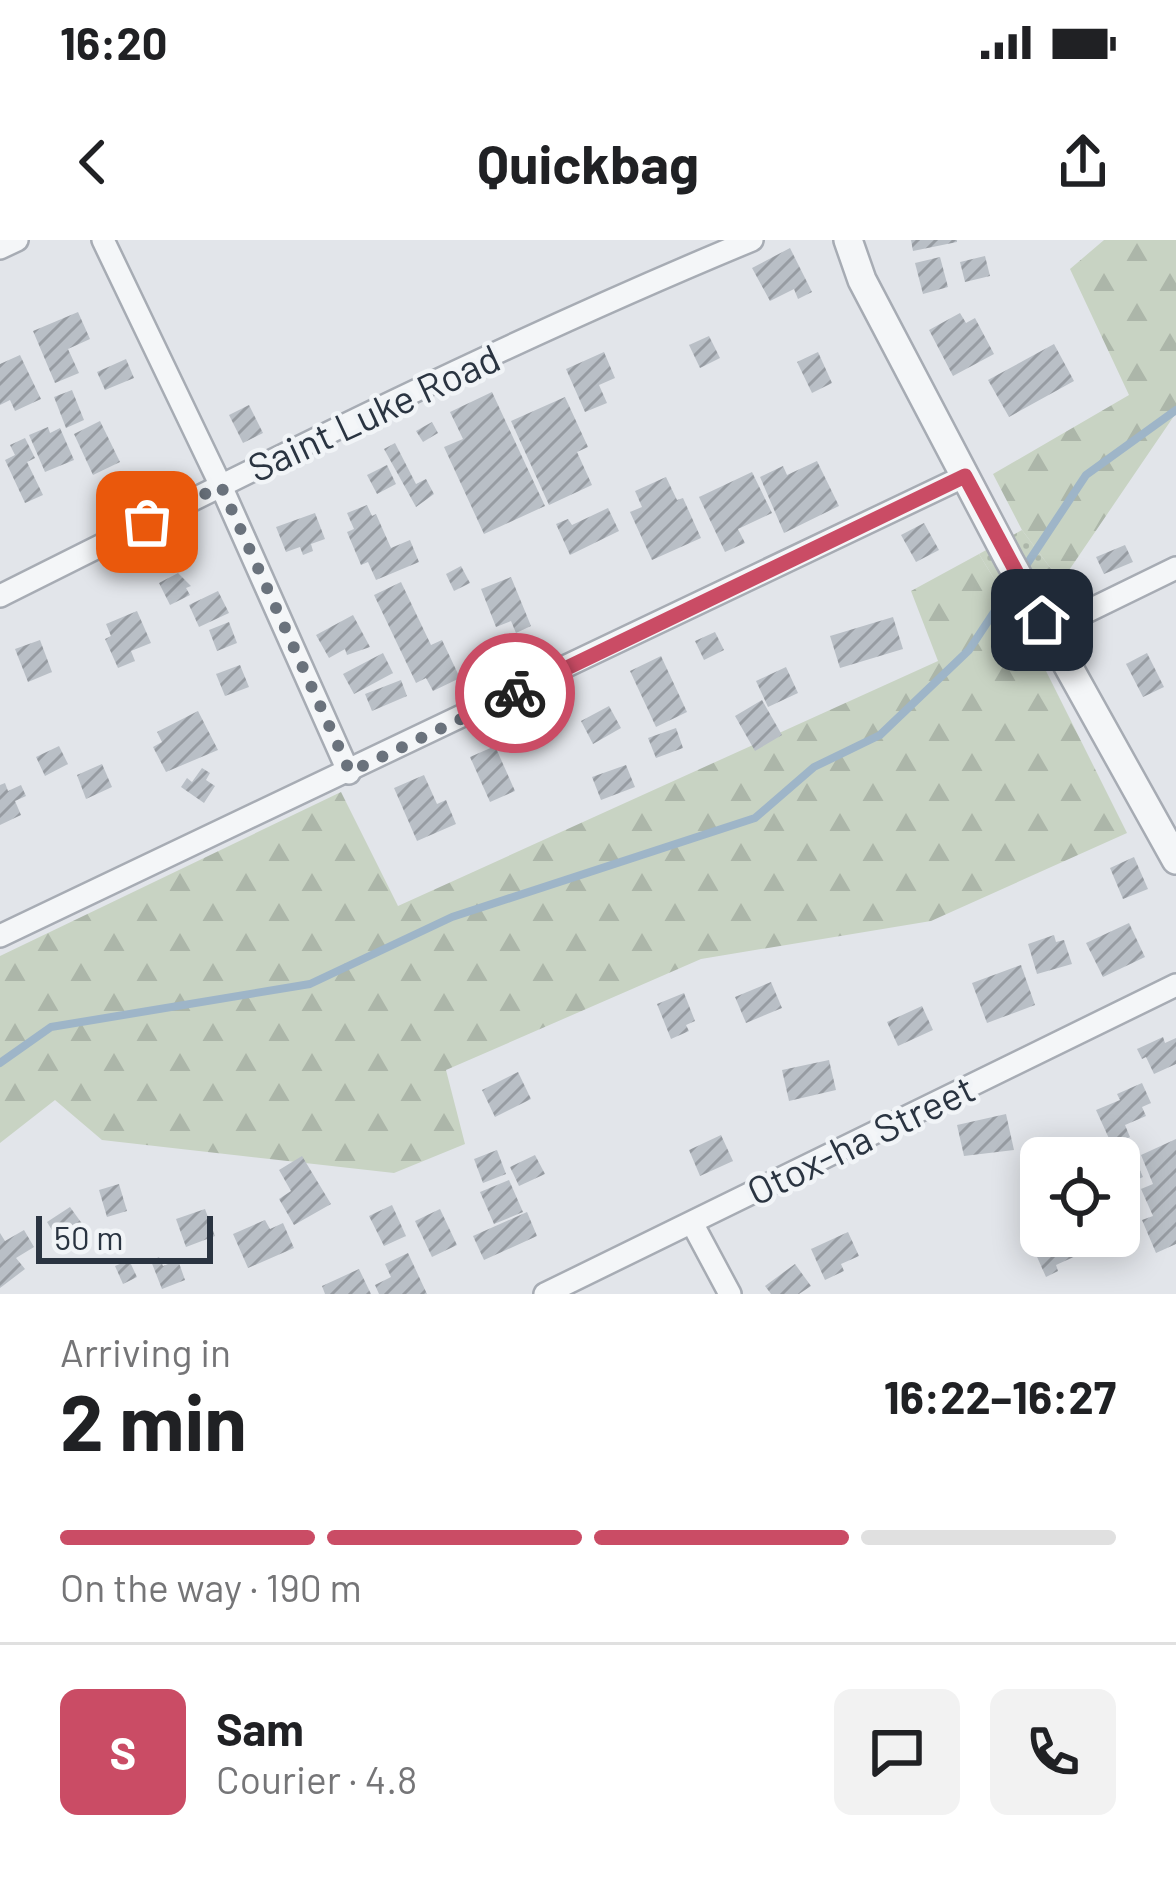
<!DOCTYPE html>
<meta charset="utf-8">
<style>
body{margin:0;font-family:Barlow,sans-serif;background:#f2f2f2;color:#202124;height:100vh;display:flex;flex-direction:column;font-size:45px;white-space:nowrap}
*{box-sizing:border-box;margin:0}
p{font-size:39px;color:#757577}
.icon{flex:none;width:66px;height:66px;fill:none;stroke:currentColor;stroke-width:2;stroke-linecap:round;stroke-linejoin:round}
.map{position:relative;height:1054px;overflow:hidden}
.side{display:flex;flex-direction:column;background:#fff;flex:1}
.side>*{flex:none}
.buttons{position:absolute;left:1020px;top:897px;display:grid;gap:24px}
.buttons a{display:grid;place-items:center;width:120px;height:120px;border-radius:18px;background:#fff;box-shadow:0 6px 30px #0003;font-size:60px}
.scale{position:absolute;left:36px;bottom:30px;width:177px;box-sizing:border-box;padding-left:12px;border:6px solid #2a3441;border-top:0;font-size:33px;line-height:42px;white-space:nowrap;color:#2a3441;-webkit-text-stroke:9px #f1f4f7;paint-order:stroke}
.pin{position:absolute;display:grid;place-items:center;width:102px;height:102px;color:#fff;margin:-51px;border-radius:24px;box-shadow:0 6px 18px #0006}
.courier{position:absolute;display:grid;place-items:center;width:120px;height:120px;margin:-60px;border:9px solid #ca4c65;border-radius:50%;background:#fff;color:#222;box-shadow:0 3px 15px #0007}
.summary em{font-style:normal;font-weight:700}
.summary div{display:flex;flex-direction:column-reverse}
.summary{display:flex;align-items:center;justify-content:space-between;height:204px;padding:0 60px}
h1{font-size:78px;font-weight:700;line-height:90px}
.bar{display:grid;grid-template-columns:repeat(4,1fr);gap:18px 12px;align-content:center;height:144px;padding:0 60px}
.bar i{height:15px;border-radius:9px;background:#e0e0e0}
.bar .on{background:#ca4c65}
.bar p{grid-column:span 4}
.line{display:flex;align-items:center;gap:30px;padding:0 60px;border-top:3px solid #e0e0e0}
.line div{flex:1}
.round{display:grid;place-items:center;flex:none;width:126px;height:126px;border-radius:18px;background:#f2f2f2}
.status{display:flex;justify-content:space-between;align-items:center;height:84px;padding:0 60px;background:#fff;direction:ltr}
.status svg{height:33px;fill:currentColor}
header{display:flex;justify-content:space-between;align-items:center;height:156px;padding:0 60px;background:#fff;font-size:54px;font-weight:700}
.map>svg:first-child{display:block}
.grass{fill:url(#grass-dots)}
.forest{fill:url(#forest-firs)}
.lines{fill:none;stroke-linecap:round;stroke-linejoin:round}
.stream{stroke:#9eb5c8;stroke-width:8}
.building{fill:url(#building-hatch)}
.minor-casing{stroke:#a7acb4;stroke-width:26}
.tertiary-casing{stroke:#a7acb4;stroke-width:32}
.minor{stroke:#f4f6f8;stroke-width:21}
.tertiary{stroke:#f4f6f8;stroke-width:27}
.done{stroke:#6a727c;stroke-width:12;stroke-dasharray:0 21.6}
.route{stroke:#ca4c65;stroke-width:15}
.labels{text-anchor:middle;stroke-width:9;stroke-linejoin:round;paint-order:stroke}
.street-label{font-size:39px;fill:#2a3441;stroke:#f1f4f7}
</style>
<div class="status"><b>16:20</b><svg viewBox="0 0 49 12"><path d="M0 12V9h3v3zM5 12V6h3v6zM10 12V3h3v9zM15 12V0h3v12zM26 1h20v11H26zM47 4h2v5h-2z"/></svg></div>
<header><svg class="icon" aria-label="back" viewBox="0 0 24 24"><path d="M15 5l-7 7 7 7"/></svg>Quickbag<svg class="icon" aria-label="share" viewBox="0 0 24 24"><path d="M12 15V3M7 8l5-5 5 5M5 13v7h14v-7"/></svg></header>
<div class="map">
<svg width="1176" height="1054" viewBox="0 0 1176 1054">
<defs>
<pattern id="grass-dots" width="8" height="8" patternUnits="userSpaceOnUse" patternTransform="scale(3)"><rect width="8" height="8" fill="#c8d3c3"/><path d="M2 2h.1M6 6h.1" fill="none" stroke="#acb6a9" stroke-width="1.8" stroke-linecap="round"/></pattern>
<pattern id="forest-firs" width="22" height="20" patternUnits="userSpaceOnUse" patternTransform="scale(3)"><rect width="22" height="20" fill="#c8d3c3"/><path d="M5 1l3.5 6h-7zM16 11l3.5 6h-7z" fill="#acb6a9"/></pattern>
<pattern id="building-hatch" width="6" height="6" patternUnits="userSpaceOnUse" patternTransform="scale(3)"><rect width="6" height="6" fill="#b9bfc6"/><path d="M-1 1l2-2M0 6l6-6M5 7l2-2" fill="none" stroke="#979ca2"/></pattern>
</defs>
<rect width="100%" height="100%" fill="#e2e5ea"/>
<polygon class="grass" points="1022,290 1061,342 1027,393 979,314"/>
<g class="forest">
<polygon points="1104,0 1176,0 1176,173 1061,342 1022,290 993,234 1129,155 1070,29"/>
<polygon points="979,314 1027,393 1127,593 931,681 701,719 446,830 465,904 394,933 102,900 55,860 0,903 0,716 341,552 398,666 938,421 911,351"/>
</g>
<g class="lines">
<g class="stream">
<polyline points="1023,330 1086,235 1176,170"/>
<polyline points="0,823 51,787 310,744 452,677 755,578 814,527 880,495 969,410 1014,342"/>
</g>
</g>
<g class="building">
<polygon points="911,0 957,0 957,2 913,11"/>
<polygon points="790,8 812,52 798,59 794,49 770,61 752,28"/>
<polygon points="985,16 990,36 965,42 960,22"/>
<polygon points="940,17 948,47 923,54 915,23"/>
<polygon points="78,72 90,99 68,109 79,133 55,143 33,91"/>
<polygon points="960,73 966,83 975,78 994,114 953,136 929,90"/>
<polygon points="709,96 720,118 700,128 689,105"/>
<polygon points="1054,104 1074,141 1009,177 988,140"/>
<polygon points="604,112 615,138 599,145 607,163 585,172 566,129"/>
<polygon points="818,112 832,143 812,153 797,122"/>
<polygon points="20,115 41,159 15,171 10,160 0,165 0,124"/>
<polygon points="126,119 134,138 105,150 97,132"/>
<polygon points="72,150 84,180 66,188 54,157"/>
<polygon points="492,152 545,266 484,294 444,207 463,199 450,172"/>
<polygon points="565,157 588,207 577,212 592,245 549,265 511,181"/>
<polygon points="249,165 263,193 243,203 229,175"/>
<polygon points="100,181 120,222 93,235 74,194"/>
<polygon points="432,182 438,193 423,202 416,191"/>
<polygon points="48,187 50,193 60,188 74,220 45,232 29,195"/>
<polygon points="25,198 35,218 27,222 43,255 25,263 5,220 15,215 10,205"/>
<polygon points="395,203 416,244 426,239 434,254 416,267 384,209"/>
<polygon points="817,221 839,266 784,293 760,237 783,226 787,235"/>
<polygon points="387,225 396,244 377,254 367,235"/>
<polygon points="752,232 772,273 738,289 745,303 725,312 699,257"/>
<polygon points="666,237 677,260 683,258 701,298 652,320 630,272 642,267 635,251"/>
<polygon points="367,265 372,276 376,274 391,308 410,300 419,322 376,340 368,322 361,325 347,292 354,289 347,273"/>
<polygon points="608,268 619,291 570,315 556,284 568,279 572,285"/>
<polygon points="315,273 325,299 311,304 313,311 303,315 300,307 286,312 276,287"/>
<polygon points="924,283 939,310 916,322 901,295"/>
<polygon points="1125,305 1133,322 1104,334 1096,317"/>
<polygon points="461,326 470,343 454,351 446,334"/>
<polygon points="178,333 191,346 186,348 190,355 170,365 159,343"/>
<polygon points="511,337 531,386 516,393 511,381 496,387 481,349"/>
<polygon points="401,342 431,405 442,400 460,438 433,451 426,438 416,443 374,355"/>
<polygon points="218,351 229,373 199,387 189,365"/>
<polygon points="137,371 151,403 131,411 135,421 118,428 105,399 111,396 106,384"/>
<polygon points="353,375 370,407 347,415 345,409 329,418 316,395"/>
<polygon points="893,377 903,409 840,428 830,396"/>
<polygon points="229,382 237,403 217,411 209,390"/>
<polygon points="715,392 724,410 704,420 695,401"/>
<polygon points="40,400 52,432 28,442 15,409"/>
<polygon points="383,413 393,433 354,454 343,434"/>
<polygon points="1147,413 1164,447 1143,457 1126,424"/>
<polygon points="661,416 687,472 656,487 630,431"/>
<polygon points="240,425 249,447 225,456 216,434"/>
<polygon points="786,427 798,453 768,467 756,441"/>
<polygon points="401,440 407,456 372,471 365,454"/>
<polygon points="762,460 782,495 755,511 735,476"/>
<polygon points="609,466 621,488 593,504 581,481"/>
<polygon points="198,471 218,510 166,532 153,507 162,502 157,492"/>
<polygon points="676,488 683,508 656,518 648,498"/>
<polygon points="59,506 68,524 45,536 36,517"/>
<polygon points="495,506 515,551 490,562 470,517"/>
<polygon points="102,524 112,547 86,559 77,535"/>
<polygon points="626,525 635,547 601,560 592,537"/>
<polygon points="202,528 210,533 206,540 215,546 204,563 181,547 187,538 192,542"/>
<polygon points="424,535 437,564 446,560 456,584 417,601 394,548"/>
<polygon points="5,543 8,551 21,545 26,556 15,561 21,575 0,585 0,545"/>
<polygon points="1134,617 1148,649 1123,659 1110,628"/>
<polygon points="1129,683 1145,717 1103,737 1086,703"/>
<polygon points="1054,695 1056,702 1064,700 1072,724 1037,734 1028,704"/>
<polygon points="1021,725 1035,765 987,783 972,743"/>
<polygon points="771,742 782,768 746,783 735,757"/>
<polygon points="684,753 695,781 686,785 689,791 671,799 657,764"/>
<polygon points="922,766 933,790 898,806 887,782"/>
<polygon points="1163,797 1165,803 1176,798 1176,824 1154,834 1146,817 1142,819 1137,809"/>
<polygon points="829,820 836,850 789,861 782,830"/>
<polygon points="518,832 531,859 495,877 482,850"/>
<polygon points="1142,843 1151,863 1142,867 1146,876 1125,885 1130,897 1112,905 1096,870 1120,860 1117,854"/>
<polygon points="1006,874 1014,910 964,916 957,885"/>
<polygon points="721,895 733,921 700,936 689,910"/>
<polygon points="1176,899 1176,1004 1156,1013 1142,980 1153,976 1141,949 1153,944 1141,915"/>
<polygon points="497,910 506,934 483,943 474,919"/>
<polygon points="535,915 545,934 519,946 510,927"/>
<polygon points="302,916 331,964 294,985 279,959 291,951 279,930"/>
<polygon points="1135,919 1143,937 1119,948 1119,925"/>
<polygon points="509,940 523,972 494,984 480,952"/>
<polygon points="119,944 127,971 107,977 99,950"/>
<polygon points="1130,950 1140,974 1123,981 1126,988 1119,991 1119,955"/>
<polygon points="392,965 406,996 384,1006 369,976"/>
<polygon points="70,967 83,985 58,1000 47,982"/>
<polygon points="205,969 215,996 186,1007 176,979"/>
<polygon points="440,969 457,1005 432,1017 415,981"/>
<polygon points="527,972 537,996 484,1020 473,996"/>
<polygon points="265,980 270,989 283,983 294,1008 248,1028 233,994"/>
<polygon points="24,990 34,1007 16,1018 25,1029 0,1048 0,993 5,1001"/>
<polygon points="848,992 859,1016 841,1024 844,1031 825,1040 811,1009"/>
<polygon points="1042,996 1070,996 1078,1015 1056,1025 1058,1031 1046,1037 1030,1001"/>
<polygon points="408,1013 427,1054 379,1054 375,1045 391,1037 385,1024"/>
<polygon points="159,1017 163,1026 178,1020 185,1040 162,1049 151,1021"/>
<polygon points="129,1020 137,1037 123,1044 115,1026"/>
<polygon points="795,1024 811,1046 799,1054 771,1054 765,1046"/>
<polygon points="359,1029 371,1054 325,1054 322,1046"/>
</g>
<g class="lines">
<defs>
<g id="minor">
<polyline points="103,0 221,246 349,533"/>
<polyline points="0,8 17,0"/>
<path d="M0,356C248,232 496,106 752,0"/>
<polyline points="1049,390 1176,328"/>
<polyline points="0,696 965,236"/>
<polyline points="692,983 730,1054"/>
<polyline points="545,1054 1176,745"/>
</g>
<polyline id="tertiary" points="848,0 862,40 1009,320 1176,620"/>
</defs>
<use href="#minor" class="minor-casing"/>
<use href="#tertiary" class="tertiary-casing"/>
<use href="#minor" class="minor"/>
<use href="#tertiary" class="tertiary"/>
</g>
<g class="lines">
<polyline class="done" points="147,282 221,246 350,532 515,453"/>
<polyline class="route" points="515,453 965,236 1042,380"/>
</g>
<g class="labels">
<g class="street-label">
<text transform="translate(374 173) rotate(-25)" y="14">Saint Luke Road</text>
<text transform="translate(861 900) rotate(-26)" y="14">Otox-ha Street</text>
</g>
</g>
</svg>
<div class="buttons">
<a><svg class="icon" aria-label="locate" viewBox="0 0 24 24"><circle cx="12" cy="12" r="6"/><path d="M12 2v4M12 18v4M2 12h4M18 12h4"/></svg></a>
</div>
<div class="scale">50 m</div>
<div class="pin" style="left:147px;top:282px;background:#ea580c"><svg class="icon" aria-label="bag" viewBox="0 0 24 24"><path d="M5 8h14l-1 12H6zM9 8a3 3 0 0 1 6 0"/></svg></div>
<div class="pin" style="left:1042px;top:380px;background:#1f2937"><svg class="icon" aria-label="home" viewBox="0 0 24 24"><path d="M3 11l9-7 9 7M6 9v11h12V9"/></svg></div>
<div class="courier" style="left:515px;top:453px"><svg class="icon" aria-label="bike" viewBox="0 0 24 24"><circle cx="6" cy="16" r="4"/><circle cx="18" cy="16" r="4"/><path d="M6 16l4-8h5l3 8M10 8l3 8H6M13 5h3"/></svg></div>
</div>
<section class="side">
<div class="summary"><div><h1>2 min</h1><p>Arriving in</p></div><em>16:22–16:27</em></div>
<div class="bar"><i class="on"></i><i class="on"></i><i class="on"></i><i></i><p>On the way · 190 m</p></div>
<div class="line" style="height:216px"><b class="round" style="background:#ca4c65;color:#fff">S</b><div><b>Sam</b><p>Courier · 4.8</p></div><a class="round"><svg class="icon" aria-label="chat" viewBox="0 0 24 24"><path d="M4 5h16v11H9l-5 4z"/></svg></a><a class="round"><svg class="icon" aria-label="phone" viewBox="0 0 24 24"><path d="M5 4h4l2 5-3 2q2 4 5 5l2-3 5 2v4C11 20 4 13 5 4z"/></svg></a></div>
</section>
